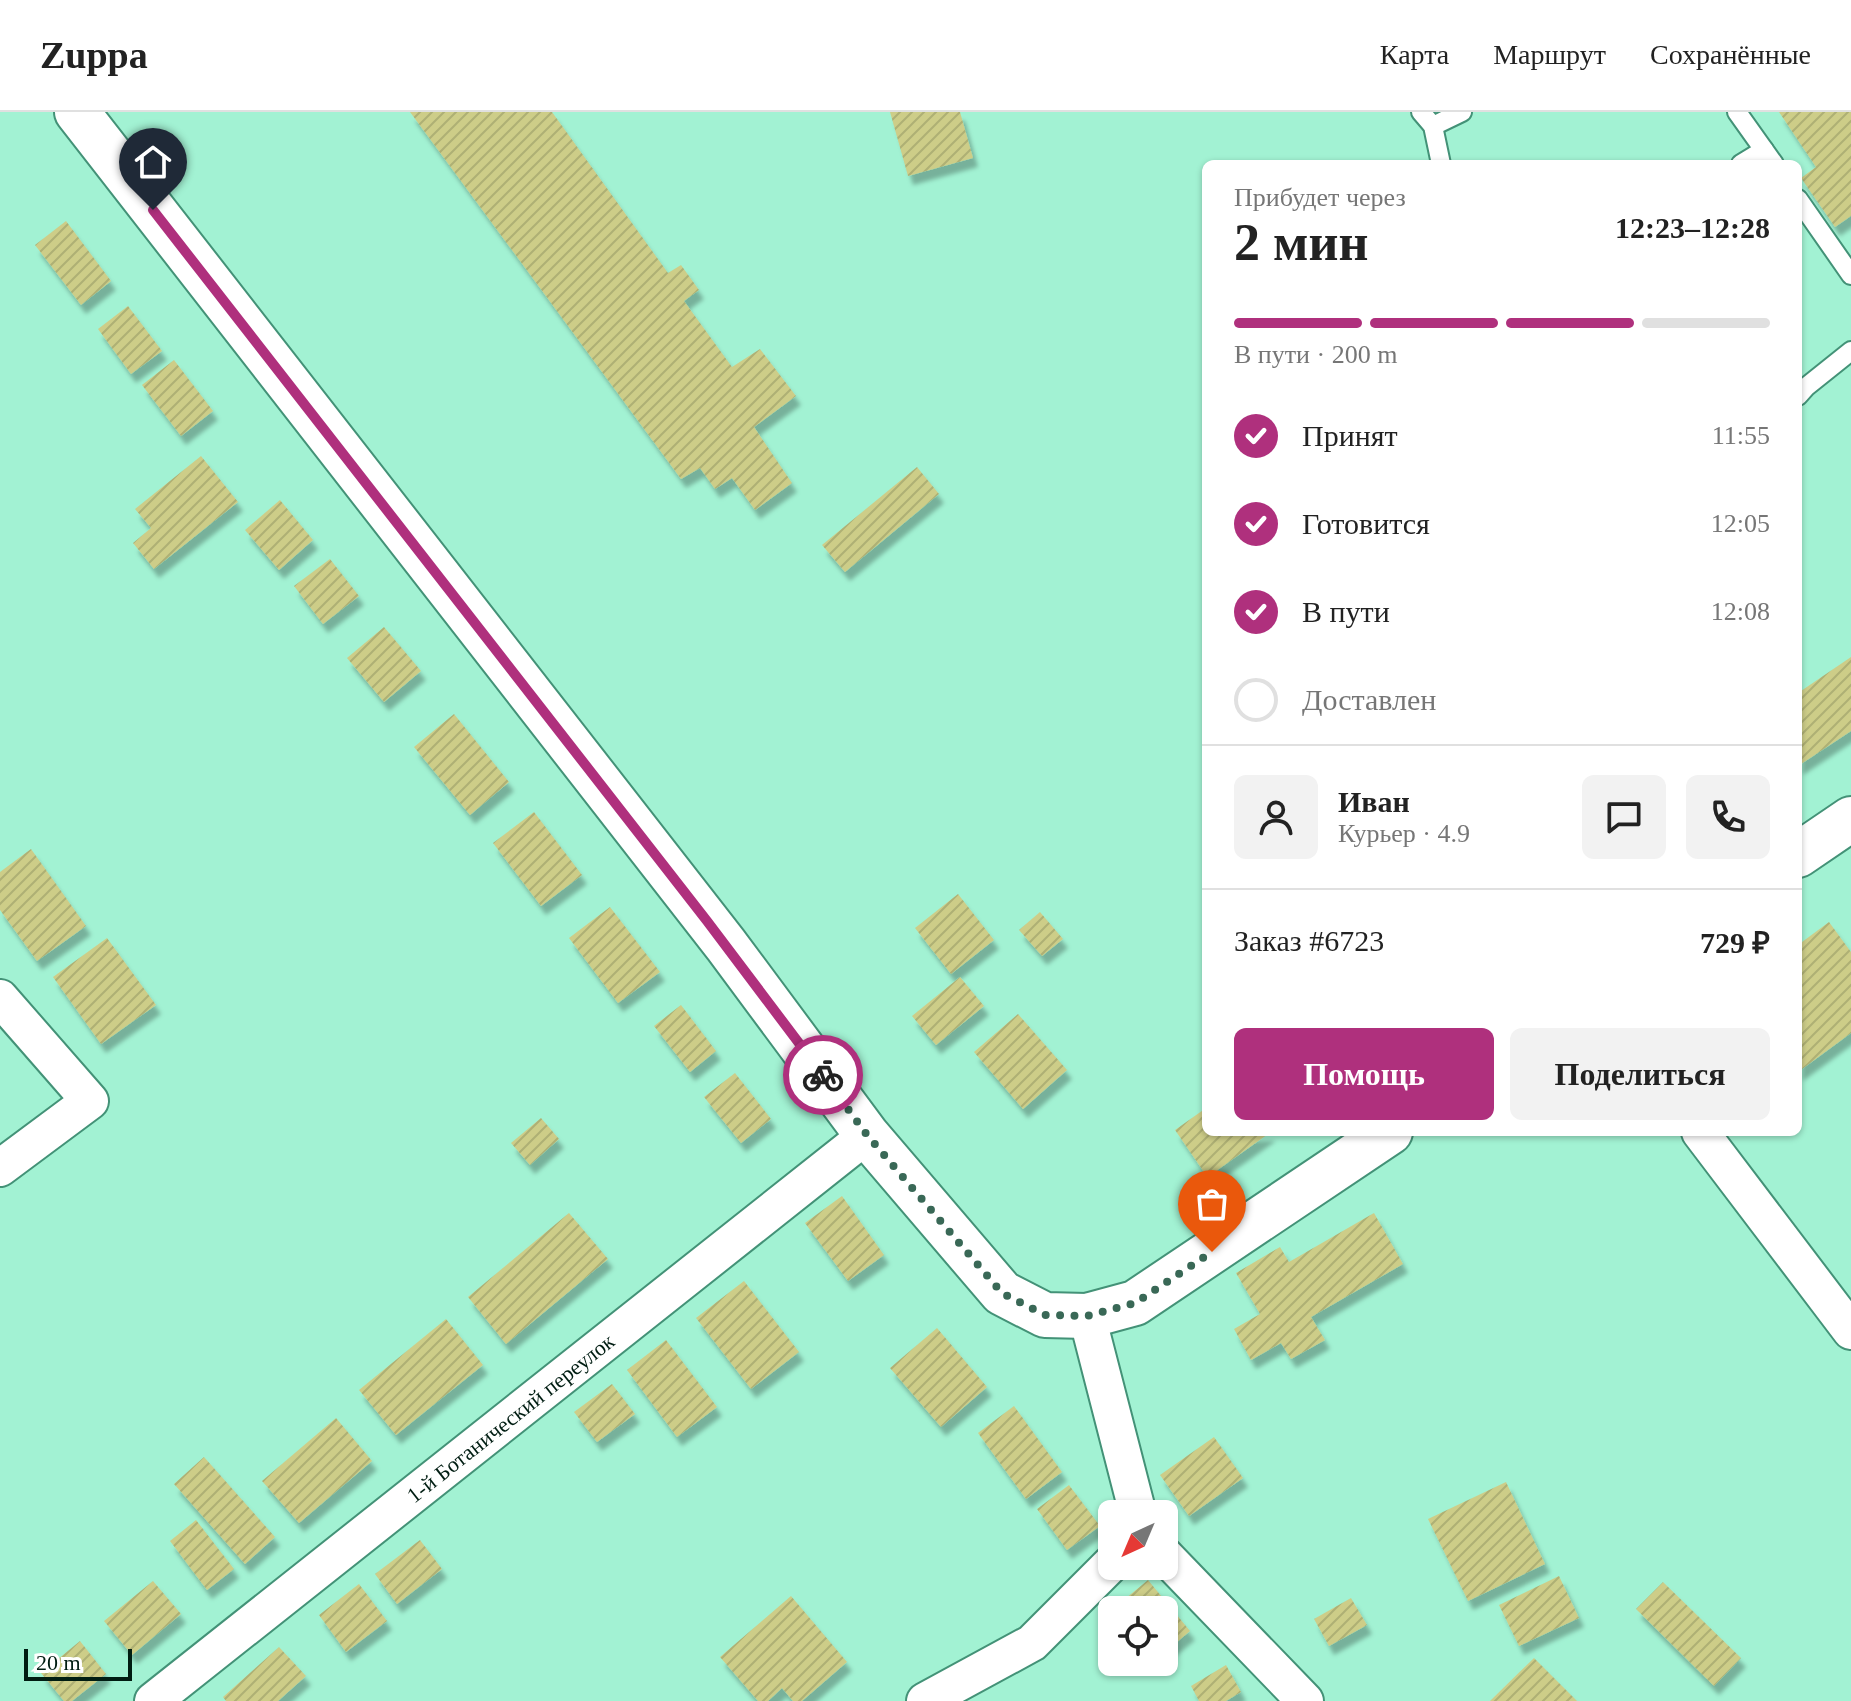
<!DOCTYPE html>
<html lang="ru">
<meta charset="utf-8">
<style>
body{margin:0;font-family:Georgia,serif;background:#f2f2f2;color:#222;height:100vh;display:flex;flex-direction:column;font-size:30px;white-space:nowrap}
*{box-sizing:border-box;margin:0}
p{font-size:26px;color:#767676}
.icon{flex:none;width:44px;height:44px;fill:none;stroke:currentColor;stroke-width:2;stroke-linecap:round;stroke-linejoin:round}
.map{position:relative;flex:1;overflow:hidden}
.drawer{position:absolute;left:1202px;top:48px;width:600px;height:976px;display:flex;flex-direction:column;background:#fff;border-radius:12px;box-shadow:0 2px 6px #0004}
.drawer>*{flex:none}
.needle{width:52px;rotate:224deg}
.controls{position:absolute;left:1098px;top:1388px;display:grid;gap:16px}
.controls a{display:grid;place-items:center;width:80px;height:80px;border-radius:12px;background:#fff;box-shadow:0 2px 6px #0004;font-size:40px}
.scale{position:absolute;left:24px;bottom:20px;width:108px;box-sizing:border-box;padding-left:8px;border:4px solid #001d12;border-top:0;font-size:22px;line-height:28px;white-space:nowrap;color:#001d12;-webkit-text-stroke:6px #fff;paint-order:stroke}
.pin{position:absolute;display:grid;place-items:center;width:68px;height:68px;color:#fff;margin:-82px -34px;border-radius:50% 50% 50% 0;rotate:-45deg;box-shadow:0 0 8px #0007}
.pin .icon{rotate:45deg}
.courier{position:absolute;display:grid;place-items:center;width:80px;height:80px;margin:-40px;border:6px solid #af307d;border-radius:50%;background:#fff;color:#222;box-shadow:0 2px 10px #0007}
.headline em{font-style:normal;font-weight:600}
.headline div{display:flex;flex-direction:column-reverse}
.headline{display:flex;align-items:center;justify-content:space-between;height:136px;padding:0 32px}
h1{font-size:52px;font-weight:600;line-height:60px}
.bar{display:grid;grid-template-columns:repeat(4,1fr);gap:12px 8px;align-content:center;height:96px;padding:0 32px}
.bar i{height:10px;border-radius:6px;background:#e0e0e0}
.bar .current{background:#af307d}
.bar p{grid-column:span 4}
.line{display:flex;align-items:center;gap:20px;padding:0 32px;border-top:2px solid #e0e0e0}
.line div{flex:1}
.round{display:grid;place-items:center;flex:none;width:84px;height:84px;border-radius:12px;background:#f2f2f2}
ol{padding:0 32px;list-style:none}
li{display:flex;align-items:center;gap:24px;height:88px}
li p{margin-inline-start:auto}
li .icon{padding:8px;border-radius:50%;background:#af307d;color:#fff;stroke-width:4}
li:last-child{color:#767676}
li i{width:44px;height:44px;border:4px solid #e0e0e0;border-radius:50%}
.button{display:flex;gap:16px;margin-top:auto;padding:16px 32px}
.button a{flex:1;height:92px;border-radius:12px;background:#af307d;color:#fff;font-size:32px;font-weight:600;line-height:92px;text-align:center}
.button a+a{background:#f2f2f2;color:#222}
header{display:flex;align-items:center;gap:48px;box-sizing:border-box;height:112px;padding:0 40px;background:#fff;border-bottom:2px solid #e0e0e0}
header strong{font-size:38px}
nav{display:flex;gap:44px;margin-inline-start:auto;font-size:28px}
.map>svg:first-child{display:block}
.building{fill:url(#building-hatch);filter:url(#shadow)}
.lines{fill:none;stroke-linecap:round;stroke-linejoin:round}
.service-casing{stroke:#439277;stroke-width:22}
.minor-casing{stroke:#439277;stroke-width:40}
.tertiary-casing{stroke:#439277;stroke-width:48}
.service{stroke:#fff;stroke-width:18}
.minor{stroke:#fff;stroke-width:36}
.tertiary{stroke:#fff;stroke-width:44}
.done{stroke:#396856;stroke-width:8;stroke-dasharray:0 14.4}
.route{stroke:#af307d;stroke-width:10}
.labels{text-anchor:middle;stroke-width:6;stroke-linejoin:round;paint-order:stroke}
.street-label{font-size:22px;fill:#001d12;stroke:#fff}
</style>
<header>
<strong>Zuppa</strong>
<nav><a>Карта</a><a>Маршрут</a><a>Сохранённые</a></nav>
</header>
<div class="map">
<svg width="1851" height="1589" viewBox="0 0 1851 1589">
<defs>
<pattern id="building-hatch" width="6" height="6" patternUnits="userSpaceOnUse" patternTransform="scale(2)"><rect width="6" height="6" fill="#cdcd88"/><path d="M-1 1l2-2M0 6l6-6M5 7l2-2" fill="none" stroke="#aeb074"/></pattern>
<filter id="shadow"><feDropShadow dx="5" dy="9" stdDeviation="2" flood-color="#0004"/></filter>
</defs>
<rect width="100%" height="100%" fill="#a2f2d3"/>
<g class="building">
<polygon points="410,0 552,0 668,161 681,153 699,178 684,189 732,255 760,237 796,284 754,315 792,371 755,398 732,366 715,377 700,356 681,367"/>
<polygon points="890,0 960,0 973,46 908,64"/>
<polygon points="1779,0 1851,0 1851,104 1835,115 1801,66 1816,55"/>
<polygon points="66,109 111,169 81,193 35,133"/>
<polygon points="128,194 162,239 131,262 98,217"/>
<polygon points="174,248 213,299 181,324 142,273"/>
<polygon points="201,344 238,390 154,457 133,431 151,416 135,397"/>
<polygon points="917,355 939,382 845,460 822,433"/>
<polygon points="280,388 313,428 279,458 245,418"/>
<polygon points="330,447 359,484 323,512 294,474"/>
<polygon points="384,515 421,559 384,590 347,546"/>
<polygon points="1851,545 1851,619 1798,654 1798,581"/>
<polygon points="454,602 509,670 470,703 414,635"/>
<polygon points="534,700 582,763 541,794 493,731"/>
<polygon points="31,737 86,814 37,849 0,798 0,760"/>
<polygon points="958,782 994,828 951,862 915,816"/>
<polygon points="610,795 660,860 618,891 569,826"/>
<polygon points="1040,800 1063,827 1042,844 1019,818"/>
<polygon points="1829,810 1851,840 1851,921 1798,960 1798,833"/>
<polygon points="107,826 156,893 101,932 53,865"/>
<polygon points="960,865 984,894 936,933 912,904"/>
<polygon points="681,893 716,939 690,960 654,914"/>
<polygon points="1018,902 1067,958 1023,997 974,940"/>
<polygon points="735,961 771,1007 741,1031 704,985"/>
<polygon points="1206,996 1206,1020 1271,1020 1209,1064 1208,1062 1206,1063 1175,1018"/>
<polygon points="541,1006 559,1027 530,1053 511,1031"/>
<polygon points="842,1084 884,1143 848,1169 805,1111"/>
<polygon points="569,1101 608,1147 506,1232 468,1185"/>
<polygon points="1374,1101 1403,1152 1311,1205 1325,1228 1291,1247 1281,1231 1251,1248 1234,1217 1260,1202 1236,1161 1280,1135 1289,1150"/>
<polygon points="744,1169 799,1240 751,1277 696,1206"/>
<polygon points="446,1207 483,1253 396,1323 359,1278"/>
<polygon points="937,1216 987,1275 941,1315 890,1256"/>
<polygon points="666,1228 717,1295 677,1325 627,1258"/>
<polygon points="612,1272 635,1302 597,1330 574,1300"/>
<polygon points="1014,1294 1062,1360 1026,1387 978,1321"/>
<polygon points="336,1306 372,1349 299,1411 262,1369"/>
<polygon points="1214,1325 1243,1366 1189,1404 1160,1363"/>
<polygon points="204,1345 275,1425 245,1452 174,1372"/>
<polygon points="1506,1370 1545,1452 1468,1489 1428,1407"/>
<polygon points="1069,1373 1100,1414 1067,1438 1037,1397"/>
<polygon points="196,1408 234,1457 207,1478 170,1429"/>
<polygon points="420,1428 442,1457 397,1492 375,1462"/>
<polygon points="1559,1464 1579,1506 1519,1534 1499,1493"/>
<polygon points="1148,1468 1190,1519 1164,1541 1164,1498 1112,1498 1112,1505 1108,1501"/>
<polygon points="153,1469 181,1502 132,1543 104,1509"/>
<polygon points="1663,1470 1741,1546 1714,1574 1636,1497"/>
<polygon points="359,1472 387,1509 346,1540 319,1503"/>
<polygon points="791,1484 847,1550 802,1589 793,1589 782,1576 768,1589 758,1589 720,1545"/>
<polygon points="1351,1486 1367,1513 1329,1534 1314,1507"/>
<polygon points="80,1529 106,1562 72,1589 64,1589 41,1561"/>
<polygon points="279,1535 306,1564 278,1589 226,1589 223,1585"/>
<polygon points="1534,1546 1577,1589 1490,1589"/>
<polygon points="1226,1553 1241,1580 1226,1589 1199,1589 1191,1574"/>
</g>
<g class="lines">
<defs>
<g id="service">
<polyline points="1421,0 1433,14 1441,52"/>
<polyline points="1737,0 1774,52"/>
<polyline points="1433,14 1462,0"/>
<polyline points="1741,52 1764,38"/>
<polyline points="1798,87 1851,163"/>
<polyline points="1798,284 1806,275 1851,239"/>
</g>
<g id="minor">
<polyline points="0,886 90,989 0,1056"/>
<polyline points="1700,1020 1851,1219"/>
<polyline points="1087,1204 1138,1402"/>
<polyline points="1164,1443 1305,1589"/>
<path id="s1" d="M153,1589L867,1023"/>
<polyline points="925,1589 1032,1531 1112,1451"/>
</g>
<g id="tertiary">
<polyline points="77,0 726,833 867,1023 1002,1181 1045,1203 1087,1204 1135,1191 1390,1020"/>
<polyline points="1798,743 1851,707"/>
</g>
</defs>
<use href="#service" class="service-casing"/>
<use href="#minor" class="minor-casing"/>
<use href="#tertiary" class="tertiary-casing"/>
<use href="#service" class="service"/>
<use href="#minor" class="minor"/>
<use href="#tertiary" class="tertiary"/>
</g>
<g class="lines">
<polyline class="done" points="823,963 867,1023 1002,1181 1045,1203 1087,1204 1135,1191 1212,1140"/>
<polyline class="route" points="153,98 707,809 823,963"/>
</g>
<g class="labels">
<g class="street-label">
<text dy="8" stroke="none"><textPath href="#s1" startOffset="456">1-й Ботанический переулок</textPath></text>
</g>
</g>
</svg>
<div class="controls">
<a><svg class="needle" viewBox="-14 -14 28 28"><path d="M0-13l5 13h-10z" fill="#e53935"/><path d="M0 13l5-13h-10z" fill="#767676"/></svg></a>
<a><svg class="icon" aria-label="locate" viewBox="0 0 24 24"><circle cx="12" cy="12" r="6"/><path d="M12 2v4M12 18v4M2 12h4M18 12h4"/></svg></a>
</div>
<div class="scale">20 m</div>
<div class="pin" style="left:1212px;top:1140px;background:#ea580c"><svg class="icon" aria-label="bag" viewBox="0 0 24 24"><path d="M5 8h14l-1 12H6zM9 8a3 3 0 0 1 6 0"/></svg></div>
<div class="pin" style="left:153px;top:98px;background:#1f2937"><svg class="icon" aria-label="home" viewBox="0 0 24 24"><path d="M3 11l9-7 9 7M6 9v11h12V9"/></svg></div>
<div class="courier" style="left:823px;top:963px"><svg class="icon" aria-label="bike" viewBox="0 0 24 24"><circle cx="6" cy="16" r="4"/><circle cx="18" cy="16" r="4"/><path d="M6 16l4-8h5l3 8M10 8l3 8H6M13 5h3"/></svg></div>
<section class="drawer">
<div class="headline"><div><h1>2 мин</h1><p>Прибудет через</p></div><em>12:23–12:28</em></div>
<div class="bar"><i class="current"></i><i class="current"></i><i class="current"></i><i></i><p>В пути · 200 m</p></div>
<ol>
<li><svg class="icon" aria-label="check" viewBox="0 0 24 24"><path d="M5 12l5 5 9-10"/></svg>Принят<p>11:55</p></li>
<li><svg class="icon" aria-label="check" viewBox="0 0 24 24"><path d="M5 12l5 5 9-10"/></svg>Готовится<p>12:05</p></li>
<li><svg class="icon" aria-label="check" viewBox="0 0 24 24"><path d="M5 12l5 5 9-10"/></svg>В пути<p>12:08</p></li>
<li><i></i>Доставлен</li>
</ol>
<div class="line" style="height:144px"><a class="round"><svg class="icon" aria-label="person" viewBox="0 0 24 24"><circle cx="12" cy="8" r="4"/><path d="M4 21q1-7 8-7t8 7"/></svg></a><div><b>Иван</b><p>Курьер · 4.9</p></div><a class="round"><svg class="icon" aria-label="chat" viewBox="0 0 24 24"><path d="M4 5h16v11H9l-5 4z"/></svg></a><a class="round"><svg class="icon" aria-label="phone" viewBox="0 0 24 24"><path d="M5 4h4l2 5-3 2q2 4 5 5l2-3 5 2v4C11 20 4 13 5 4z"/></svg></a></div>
<div class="line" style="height:104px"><div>Заказ #6723</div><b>729 ₽</b></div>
<div class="button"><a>Помощь</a><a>Поделиться</a></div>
</section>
</div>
